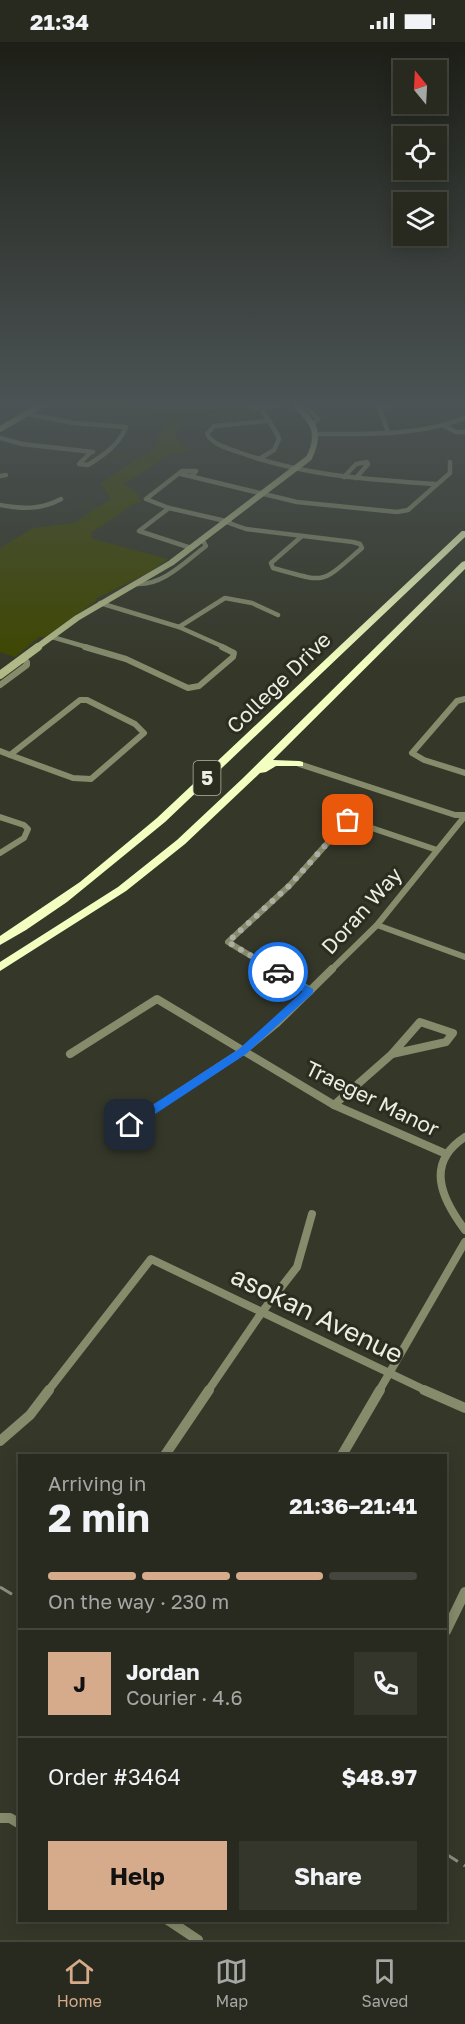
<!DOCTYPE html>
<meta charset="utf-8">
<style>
body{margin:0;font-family:"Golos Text",sans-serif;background:#34362c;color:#f1f3f6;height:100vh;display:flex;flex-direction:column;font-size:22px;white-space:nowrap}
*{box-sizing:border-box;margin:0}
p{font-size:20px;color:#a5a7a4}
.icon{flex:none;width:33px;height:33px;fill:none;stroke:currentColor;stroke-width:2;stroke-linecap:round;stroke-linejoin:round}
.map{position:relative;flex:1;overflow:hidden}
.side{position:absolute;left:18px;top:1412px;width:429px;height:468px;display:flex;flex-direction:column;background:#282a1f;border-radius:0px;box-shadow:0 3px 15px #0003,0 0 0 2px #44463d}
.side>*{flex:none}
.needle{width:39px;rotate:342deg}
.tools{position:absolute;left:393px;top:18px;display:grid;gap:12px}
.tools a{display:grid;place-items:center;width:54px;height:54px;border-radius:0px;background:#282a1f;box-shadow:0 3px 15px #0003,0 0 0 2px #44463d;font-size:30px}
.pin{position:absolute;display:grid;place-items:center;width:51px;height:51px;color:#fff;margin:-26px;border-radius:12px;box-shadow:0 3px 9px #0006}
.courier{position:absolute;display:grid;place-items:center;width:60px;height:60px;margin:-30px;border:4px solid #1a73e8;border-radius:50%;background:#fff;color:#222;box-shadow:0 2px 8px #0007}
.overview em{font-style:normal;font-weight:700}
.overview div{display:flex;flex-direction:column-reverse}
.overview{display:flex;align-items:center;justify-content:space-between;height:102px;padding:0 30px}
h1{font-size:39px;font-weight:700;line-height:45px}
.bar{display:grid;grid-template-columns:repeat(4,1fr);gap:9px 6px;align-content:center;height:72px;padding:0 30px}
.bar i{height:8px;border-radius:4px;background:#44463d}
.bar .selected{background:#d6ab8b}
.bar p{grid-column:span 4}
.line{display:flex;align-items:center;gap:15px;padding:0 30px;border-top:2px solid #44463d}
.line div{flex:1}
.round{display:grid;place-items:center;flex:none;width:63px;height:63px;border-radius:0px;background:#34362c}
.action{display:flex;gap:12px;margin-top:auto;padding:12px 30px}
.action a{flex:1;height:69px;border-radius:0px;background:#d6ab8b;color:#111;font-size:24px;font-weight:700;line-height:69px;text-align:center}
.action a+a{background:#34362c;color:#f1f3f6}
.status{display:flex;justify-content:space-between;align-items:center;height:42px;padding:0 30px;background:#282a1f;direction:ltr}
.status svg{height:16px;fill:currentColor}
.menu{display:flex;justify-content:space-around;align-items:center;height:84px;border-top:2px solid #44463d;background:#282a1f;font-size:16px;color:#a5a7a4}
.menu a{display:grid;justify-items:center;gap:3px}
.menu .selected{color:#d6ab8b}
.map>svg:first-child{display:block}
.green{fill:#3f4700}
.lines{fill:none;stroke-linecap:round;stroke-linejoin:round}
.street-far3{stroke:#858b6b;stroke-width:4.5}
.street-far2{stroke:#858b6b;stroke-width:6}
.street-far1{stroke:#858b6b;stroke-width:8}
.street{stroke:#858b6b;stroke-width:10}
.secondary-far1{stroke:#b1ba87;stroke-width:6}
.secondary{stroke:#b1ba87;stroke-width:8}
.highway{fill:#f3ffc0;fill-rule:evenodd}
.rail{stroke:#8c8e82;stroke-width:3;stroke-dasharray:14 7;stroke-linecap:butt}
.route{fill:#1a73e8}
.done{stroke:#acaea3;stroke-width:6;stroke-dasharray:0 10.8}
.labels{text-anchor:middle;stroke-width:6;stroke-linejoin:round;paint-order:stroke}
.shield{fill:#2b2e1f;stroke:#b2b4a9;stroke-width:1.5}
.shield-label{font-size:20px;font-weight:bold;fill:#eceee4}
.street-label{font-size:21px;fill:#eceee4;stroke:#2b2e1f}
.near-street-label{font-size:26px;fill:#eceee4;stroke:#2b2e1f}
</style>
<div class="status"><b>21:34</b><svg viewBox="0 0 49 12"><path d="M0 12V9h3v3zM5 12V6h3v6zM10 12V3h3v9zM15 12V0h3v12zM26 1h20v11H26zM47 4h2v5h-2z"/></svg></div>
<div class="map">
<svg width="465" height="1898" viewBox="0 0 465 1898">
<rect width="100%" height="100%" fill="#353829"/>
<polygon class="green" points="54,359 117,361 149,359 161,364 185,370 245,363 250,367 190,375 181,381 176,394 188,410 169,413 124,442 140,454 139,457 144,462 137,460 91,491 93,497 168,517 148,531 95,557 97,558 45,595 39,595 15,615 0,610 0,506 33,486 75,481 95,467 66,461 97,466 111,457 101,441 135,418 109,411 111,410 138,417 154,406 164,383 157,374 141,370 74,366 50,361"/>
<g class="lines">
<g class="street-far3">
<polyline points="286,359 251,364 257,366 294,361"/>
<polyline points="300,359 318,377 313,382"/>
<path d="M27,372L74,381L126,385C119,403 104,413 88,423L79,422L91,410"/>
<path d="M267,379L214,384L207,392C213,403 227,406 238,410C306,434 364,437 435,442"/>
<polyline points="444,384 456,390 465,390"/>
<polyline points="388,390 379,366 414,359"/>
<path d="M318,392C368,392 417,394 465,376"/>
<polyline points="0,396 22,402 93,410"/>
<path d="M259,417L274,408L279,397C275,385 266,377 261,366"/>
<polyline points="181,432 297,460 397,470 408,468 450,431 450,420"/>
<polyline points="0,434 6,433"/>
<polyline points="192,434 196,429 182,429 146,457 169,466 230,480"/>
<polyline points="344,435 356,422 367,420 368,422 356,436"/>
<path d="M0,463C22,467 41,468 61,457"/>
<polyline points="169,466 139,489 191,506"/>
<path d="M226,480L246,487L353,500L360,502L362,506C319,543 328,541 273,526L271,521L302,494"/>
<path d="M136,542C163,544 186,519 206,504L202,497"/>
<polyline points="100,561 179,585 226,606"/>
<polyline points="179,585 225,556 252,561 278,573"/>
<polyline points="52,595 90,606"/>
</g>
<g class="street-far2">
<polyline points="85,605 126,617 188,646 199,644 233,615 234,611 222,605"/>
<polyline points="0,643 27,623 27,620 22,617"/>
<polyline points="465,657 457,659 412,711 424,718 465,731"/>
<polygon points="80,658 87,658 135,682 144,691 91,737 73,736 10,713"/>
<polyline points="0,709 10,713"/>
<polyline points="299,722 455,773 465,773"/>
<polyline points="0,775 24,783 28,787 24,796 0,811"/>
<polyline points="377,883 465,915"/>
<polyline points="276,929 228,900 290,843 348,778 437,808"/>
<polyline points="330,929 377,883 465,774"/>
</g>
<g class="street-far1">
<polyline points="274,927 310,949"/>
<polygon points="420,980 453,991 446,1000 392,1012"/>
<polyline points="70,1012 157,957 334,1063 444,1111"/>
<polyline points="334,1063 392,1012"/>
<polyline points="130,1083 243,1009 277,981 332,927"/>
<path d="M465,1095C425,1121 441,1156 465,1188"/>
<polyline points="48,1349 151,1217 427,1349"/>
<polyline points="208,1349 262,1270 297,1225 312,1172"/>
<polyline points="379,1349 465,1200"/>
</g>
<g class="street">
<polyline points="424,1348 465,1366"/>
<polyline points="0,1399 30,1373 49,1348"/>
<polyline points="165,1413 209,1348"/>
<polyline points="342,1413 380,1348"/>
<polyline points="446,1589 465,1550"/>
<polyline points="0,1776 10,1776 20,1782"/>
<polyline points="168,1878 198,1898"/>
</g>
<g class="secondary-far1">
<polyline points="0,387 49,359"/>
<path d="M36,606L77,576L171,521L309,416C323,388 311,378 291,359"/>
</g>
<polyline class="secondary" points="0,633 38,605"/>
<g class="highway">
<polygon points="462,489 465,489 465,495 165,780 67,860 26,888 0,903 0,894 80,840 157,776"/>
<polygon points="465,519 465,527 273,718 299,719 303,720 303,724 276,724 266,730 260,731 185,802 126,849 0,929 0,920 118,845 177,798 242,737 462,520"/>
</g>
<g class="rail">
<polyline points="0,1545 20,1557"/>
<polyline points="446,1812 465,1824"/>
</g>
</g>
<linearGradient id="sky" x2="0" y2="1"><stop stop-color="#1d1f17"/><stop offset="0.58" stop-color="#4b5354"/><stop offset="1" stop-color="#4b5354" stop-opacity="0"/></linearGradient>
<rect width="465" height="624" fill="url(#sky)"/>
<polygon class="route" points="278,927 313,947 313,951 246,1012 134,1086 126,1086 126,1080 239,1007 303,949 275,932 273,930"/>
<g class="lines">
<polyline class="done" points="278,930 228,900 290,843 348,778"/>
</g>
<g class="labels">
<rect class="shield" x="193.5" y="719" width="27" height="34" rx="4.5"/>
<g class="shield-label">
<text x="207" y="743">5</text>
</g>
<g class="street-label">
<text transform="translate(279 641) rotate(-44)" y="7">College Drive</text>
<text transform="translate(362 869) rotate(-48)" y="7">Doran Way</text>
<text transform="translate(372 1057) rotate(26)" y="7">Traeger Manor</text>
</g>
<g class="near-street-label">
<text transform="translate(317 1273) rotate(26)" y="9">asokan Avenue</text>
</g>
</g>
</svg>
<div class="tools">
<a><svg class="needle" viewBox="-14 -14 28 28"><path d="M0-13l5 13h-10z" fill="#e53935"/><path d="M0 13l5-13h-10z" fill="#a5a7a4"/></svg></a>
<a><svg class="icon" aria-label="locate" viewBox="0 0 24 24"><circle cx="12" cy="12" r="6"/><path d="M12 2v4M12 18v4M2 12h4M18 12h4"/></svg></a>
<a><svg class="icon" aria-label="layers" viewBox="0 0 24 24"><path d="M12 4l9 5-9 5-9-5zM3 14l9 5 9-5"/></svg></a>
</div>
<div class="pin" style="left:348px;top:778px;background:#ea580c"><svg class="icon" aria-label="bag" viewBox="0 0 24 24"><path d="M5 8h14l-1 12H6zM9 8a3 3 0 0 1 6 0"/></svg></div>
<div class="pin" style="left:130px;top:1083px;background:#1f2937"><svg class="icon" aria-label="home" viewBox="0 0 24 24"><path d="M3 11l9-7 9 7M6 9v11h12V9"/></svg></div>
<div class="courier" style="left:278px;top:930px"><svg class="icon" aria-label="car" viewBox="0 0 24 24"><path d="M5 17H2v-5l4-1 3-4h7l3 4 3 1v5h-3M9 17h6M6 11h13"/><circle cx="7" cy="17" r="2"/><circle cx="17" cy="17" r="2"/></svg></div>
<section class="side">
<div class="overview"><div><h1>2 min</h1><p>Arriving in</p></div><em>21:36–21:41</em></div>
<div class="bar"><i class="selected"></i><i class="selected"></i><i class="selected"></i><i></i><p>On the way · 230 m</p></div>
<div class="line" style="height:108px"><b class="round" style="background:#d6ab8b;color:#111">J</b><div><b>Jordan</b><p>Courier · 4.6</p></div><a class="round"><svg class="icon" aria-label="phone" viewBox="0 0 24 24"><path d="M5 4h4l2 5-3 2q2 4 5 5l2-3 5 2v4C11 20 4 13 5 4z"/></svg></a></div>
<div class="line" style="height:78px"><div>Order #3464</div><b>$48.97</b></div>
<div class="action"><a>Help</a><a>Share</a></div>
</section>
</div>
<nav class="menu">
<a class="selected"><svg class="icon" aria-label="home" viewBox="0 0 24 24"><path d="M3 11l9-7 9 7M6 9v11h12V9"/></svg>Home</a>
<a><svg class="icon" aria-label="map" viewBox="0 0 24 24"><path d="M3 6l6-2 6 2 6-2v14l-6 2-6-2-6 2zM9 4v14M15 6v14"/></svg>Map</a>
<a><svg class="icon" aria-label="saved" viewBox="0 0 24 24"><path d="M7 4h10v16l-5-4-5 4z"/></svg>Saved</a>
</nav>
